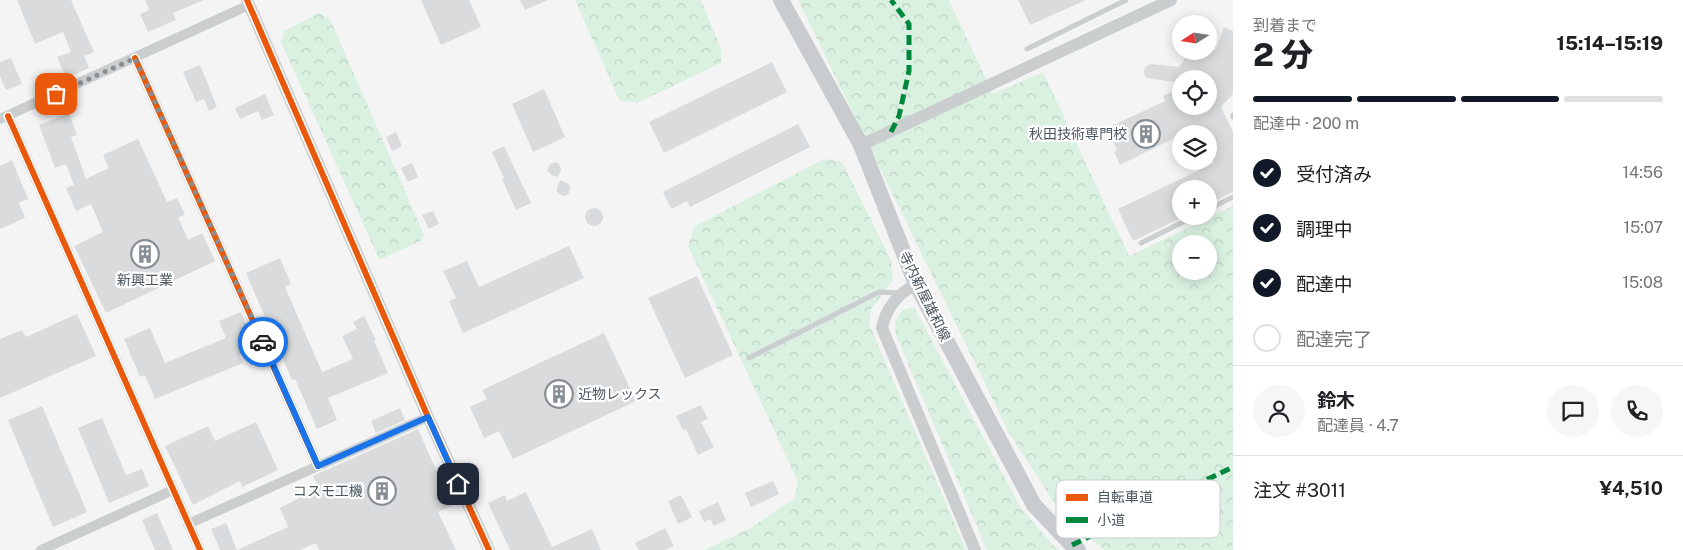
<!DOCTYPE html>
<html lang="ja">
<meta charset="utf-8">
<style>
body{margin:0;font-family:"Public Sans","Noto Sans JP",sans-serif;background:#f6f6f6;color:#202124;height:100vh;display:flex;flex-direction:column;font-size:19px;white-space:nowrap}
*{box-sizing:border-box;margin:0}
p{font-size:16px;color:#757577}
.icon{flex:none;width:28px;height:28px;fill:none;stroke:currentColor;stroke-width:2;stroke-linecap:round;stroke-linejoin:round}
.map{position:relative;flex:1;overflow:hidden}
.drawer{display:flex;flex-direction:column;background:#fff;width:450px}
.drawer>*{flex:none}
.needle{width:32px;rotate:258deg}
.buttons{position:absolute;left:1172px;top:15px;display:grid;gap:10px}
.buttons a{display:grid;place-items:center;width:45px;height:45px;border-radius:50%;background:#fff;box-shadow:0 2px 12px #0003;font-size:25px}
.pin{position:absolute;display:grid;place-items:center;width:42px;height:42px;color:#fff;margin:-21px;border-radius:10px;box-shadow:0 2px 8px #0006}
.courier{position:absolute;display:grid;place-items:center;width:50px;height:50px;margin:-25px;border:4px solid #1a73e8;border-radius:50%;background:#fff;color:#222;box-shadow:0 1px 6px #0007}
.summary em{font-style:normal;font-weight:800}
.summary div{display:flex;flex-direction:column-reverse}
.summary{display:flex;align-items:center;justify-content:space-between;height:85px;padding:0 20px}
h1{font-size:32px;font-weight:800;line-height:38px}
.bar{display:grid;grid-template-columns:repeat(4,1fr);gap:8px 5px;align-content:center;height:60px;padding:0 20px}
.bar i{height:6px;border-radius:4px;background:#e0e0e0}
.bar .active{background:#111827}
.bar p{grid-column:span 4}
.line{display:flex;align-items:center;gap:12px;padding:0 20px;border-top:1px solid #e0e0e0}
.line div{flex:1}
.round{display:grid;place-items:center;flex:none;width:52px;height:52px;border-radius:26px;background:#f6f6f6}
ol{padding:0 20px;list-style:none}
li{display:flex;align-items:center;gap:15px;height:55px}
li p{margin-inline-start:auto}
li .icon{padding:5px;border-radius:50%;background:#111827;color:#fff;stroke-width:4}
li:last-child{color:#757577}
li i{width:28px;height:28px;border:2px solid #e0e0e0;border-radius:50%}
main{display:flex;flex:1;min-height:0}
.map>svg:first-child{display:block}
.forest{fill:url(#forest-crowns);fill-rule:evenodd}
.building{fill:#dadbdc}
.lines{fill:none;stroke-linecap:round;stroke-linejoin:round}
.service{stroke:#cbcecf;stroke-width:5}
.minor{stroke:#cbcecf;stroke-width:10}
.tertiary{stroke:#cbcecf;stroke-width:12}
.primary{stroke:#c9cccf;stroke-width:16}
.quiet{stroke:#00873e;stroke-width:5;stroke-dasharray:10 5;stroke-linecap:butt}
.cycleway-casing{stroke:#fff;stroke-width:9}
.cycleway{stroke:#e8590c;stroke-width:6}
.done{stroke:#868e93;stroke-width:5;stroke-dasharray:0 9}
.route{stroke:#1a73e8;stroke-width:6}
.labels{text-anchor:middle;stroke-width:4.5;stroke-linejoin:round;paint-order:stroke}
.poi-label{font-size:14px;fill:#4b575f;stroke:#fff;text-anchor:end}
.street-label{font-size:14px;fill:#4b575f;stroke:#fff}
.key{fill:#fff;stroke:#c9cdcf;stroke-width:1}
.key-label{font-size:14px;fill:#4b575f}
</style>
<main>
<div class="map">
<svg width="1233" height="550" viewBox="0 0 1233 550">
<defs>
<pattern id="forest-crowns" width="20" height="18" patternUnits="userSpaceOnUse" patternTransform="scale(1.25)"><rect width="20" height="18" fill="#daf1e2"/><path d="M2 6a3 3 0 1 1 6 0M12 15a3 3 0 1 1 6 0" fill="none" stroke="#bdd1c4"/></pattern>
</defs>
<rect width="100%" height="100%" fill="#f4f4f4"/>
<g class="forest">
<polygon points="575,0 701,0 721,49 721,63 637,103 619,100"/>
<path d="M798,0H949L993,94L1043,72L1129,256L1233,206V550H1105L1065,519L1009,433ZM1181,244H1209V271H1181Z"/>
<polygon points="319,13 330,19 424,235 420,241 386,257 379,259 281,42 284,31"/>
<polygon points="824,159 842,162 891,260 893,280 871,309 869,324 966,550 704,550 749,529 795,498 798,482 688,246 695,226"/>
<polygon points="914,307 1021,508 1052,544 1060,550 987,550 896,335 895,322 902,310"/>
</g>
<g class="building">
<polygon points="17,0 71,0 94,52 84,56 89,68 66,78 57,57 71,52 63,32 35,44"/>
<polygon points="145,0 204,0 173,13 176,20 148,32 140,14 149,10"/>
<polygon points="421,0 469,0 481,27 441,45"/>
<polygon points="520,0 548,0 525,10"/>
<polygon points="1018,0 1086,0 1030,25"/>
<polygon points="1224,27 1233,31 1233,94 1221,107 1233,132 1233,192 1209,204 1209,189 1181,189 1181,218 1133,241 1118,209 1214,163 1209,152 1209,134 1200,134 1197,127 1120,165 1114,152 1117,150 1107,128 1165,101 1163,96 1181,87 1181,106 1209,106 1209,79 1181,79 1181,83 1147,78 1145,76 1144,71 1145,67 1150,64 1179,67 1186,57 1192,53 1209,51 1209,49 1216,50"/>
<polygon points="11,58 22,84 6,90 0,76 0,62"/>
<polygon points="772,62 787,92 664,153 649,122"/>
<polygon points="200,65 217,107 209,111 204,99 196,102 183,72"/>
<polygon points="544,89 565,137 533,152 512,104"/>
<polygon points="265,94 274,115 262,120 258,111 240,119 235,108"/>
<polygon points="69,113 77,135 71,137 86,179 109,168 103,155 138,139 167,202 177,198 185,214 178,218 188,240 202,233 215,261 106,313 74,246 103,232 91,204 76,211 66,188 74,185 66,164 55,168 39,125"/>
<polygon points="798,124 810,147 690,207 687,201 671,209 663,192"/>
<polygon points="396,132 402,146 392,151 386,137"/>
<polygon points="504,146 531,203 516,210 502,179 504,178 492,152"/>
<polygon points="12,160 28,199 19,203 25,218 0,229 0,166"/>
<polygon points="556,162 559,164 561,169 558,177 551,175 547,170 550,164"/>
<polygon points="412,163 418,177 408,182 401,168"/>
<polygon points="560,180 567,183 570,186 569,193 565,196 560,195 557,192 557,188"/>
<circle cx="594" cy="217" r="9"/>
<polygon points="433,211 439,224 429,229 422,215"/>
<polygon points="569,246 584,278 463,333 449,301 456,298 443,271 467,261 479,287"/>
<polygon points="280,258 291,284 285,287 322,372 353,359 342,336 357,329 353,322 364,316 376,340 374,341 388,373 328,398 337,420 317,429 295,379 292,380 246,273"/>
<polygon points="697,276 733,355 685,378 648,298"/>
<polygon points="241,312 256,348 239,355 243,363 155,399 145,375 140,377 124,339 150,328 165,363 226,338 219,321"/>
<polygon points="77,314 96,356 0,398 0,339 22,330 26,337"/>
<polygon points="604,333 636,401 513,459 499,431 484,438 470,407 487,399 482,390"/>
<polygon points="701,405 708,419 701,422 714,447 698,455 686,429 683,430 676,416"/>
<polygon points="42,406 87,512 53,527 8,420"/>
<polygon points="400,408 405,420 376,433 371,421"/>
<polygon points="102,418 126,475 142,469 149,486 109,503 78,428"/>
<polygon points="256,422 278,470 242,487 240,481 193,505 165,446 208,426 215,441"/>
<polygon points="418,429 452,506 438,512 456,550 319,550 316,543 300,550 220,550 211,529 226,523 237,550 288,527 280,508 319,488 313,476"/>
<polygon points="773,481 779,494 751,507 745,493"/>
<polygon points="526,492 552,547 592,529 601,550 510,550 488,503 505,495 507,501"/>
<polygon points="681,495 692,517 678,524 668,501"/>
<polygon points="718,502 726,520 714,526 710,519 704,522 699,511"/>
<polygon points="157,513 173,550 155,550 142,520"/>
<polygon points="665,528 674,546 665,550 639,550 635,543"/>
</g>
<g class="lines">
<g class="service">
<polyline points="1027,49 1126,0"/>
<polyline points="1233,115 1233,117"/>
<polyline points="1209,209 1233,197"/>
<polyline points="1141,243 1195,216"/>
<polyline points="749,358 879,292 900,293"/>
</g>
<g class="minor">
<polyline points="135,58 318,466"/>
<polyline points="8,116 200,550"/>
<polyline points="0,119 249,5"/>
<polyline points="188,524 428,417"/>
<polyline points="41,550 173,490"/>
</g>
<g class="tertiary">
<polyline points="247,0 428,417 489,550"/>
<polyline points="861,145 1171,0"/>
<path d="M916,284C898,294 886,307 882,328L975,550"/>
</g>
<polyline class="primary" points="781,0 861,145 916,284 1034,505 1072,545 1078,550"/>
<g class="quiet">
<polyline points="891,132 899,116 909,71 909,24 891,0"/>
<polyline points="1072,545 1233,467"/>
</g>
<defs>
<g id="cycleway">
<polyline points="247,0 428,417 489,550"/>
<polyline points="135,58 318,466"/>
<polyline points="8,116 200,550"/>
</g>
</defs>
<use href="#cycleway" class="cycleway-casing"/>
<use href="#cycleway" class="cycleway"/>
</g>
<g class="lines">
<polyline class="done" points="56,94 135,58 263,342"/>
<polyline class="route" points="263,342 318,466 428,417 458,484"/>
</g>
<defs>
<symbol id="building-ring" viewBox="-11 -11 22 22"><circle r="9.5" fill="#fff" stroke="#868e93" stroke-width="1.5"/><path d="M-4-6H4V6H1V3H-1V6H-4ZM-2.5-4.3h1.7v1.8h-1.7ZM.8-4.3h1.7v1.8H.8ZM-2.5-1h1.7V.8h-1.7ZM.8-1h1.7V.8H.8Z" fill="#868e93"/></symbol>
</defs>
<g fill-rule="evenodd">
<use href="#building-ring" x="1130" y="118" width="32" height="32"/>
<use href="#building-ring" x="129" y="238" width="32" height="32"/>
<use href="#building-ring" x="543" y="378" width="32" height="32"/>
<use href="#building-ring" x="366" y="475" width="32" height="32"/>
</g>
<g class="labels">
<g class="poi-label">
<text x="1127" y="139">秋田技術専門校</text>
<text x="145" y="285" text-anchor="middle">新興工業</text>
<text x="578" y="399" text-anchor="start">近物レックス</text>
<text x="363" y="496">コスモ工機</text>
</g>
<g class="street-label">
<text transform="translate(925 296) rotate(64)" y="5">寺内新屋雄和線</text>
</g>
</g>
<rect x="1056" y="480" width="164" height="58" rx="8" class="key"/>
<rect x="1066" y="494" width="22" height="7" fill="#e8590c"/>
<rect x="1066" y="517" width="22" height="6" fill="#00873e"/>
<g class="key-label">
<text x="1097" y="502">自転車道</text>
<text x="1097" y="525">小道</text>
</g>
</svg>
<div class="buttons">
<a><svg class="needle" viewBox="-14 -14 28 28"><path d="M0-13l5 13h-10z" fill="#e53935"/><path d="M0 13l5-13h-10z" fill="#757577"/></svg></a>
<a><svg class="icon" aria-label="locate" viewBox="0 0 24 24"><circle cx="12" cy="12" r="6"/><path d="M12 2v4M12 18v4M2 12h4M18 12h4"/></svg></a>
<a><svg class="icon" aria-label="layers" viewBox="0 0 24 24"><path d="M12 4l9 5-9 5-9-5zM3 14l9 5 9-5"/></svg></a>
<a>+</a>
<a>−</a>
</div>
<div class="pin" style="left:56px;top:94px;background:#ea580c"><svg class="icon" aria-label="bag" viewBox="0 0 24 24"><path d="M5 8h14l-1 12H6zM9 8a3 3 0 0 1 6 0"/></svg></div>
<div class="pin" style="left:458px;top:484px;background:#1f2937"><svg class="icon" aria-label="home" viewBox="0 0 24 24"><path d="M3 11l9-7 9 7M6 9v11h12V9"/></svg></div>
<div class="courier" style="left:263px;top:342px"><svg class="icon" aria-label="car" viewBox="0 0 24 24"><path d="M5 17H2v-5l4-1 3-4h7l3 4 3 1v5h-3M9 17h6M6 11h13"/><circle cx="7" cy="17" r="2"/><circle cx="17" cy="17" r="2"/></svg></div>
</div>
<section class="drawer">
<div class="summary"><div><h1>2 分</h1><p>到着まで</p></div><em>15:14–15:19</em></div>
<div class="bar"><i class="active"></i><i class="active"></i><i class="active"></i><i></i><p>配達中 · 200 m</p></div>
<ol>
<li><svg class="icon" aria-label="check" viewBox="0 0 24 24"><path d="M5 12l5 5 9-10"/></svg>受付済み<p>14:56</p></li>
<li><svg class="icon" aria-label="check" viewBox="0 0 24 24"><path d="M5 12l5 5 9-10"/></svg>調理中<p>15:07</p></li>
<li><svg class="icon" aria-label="check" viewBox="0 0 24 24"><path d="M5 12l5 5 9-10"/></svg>配達中<p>15:08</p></li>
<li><i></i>配達完了</li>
</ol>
<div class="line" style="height:90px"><a class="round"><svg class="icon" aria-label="person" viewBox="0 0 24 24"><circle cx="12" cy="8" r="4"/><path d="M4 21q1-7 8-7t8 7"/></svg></a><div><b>鈴木</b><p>配達員 · 4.7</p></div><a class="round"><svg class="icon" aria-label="chat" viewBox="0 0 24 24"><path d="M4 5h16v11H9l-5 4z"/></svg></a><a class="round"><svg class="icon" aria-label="phone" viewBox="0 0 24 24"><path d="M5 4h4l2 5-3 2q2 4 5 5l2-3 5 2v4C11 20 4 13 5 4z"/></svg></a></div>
<div class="line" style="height:65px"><div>注文 #3011</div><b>¥4,510</b></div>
</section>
</main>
